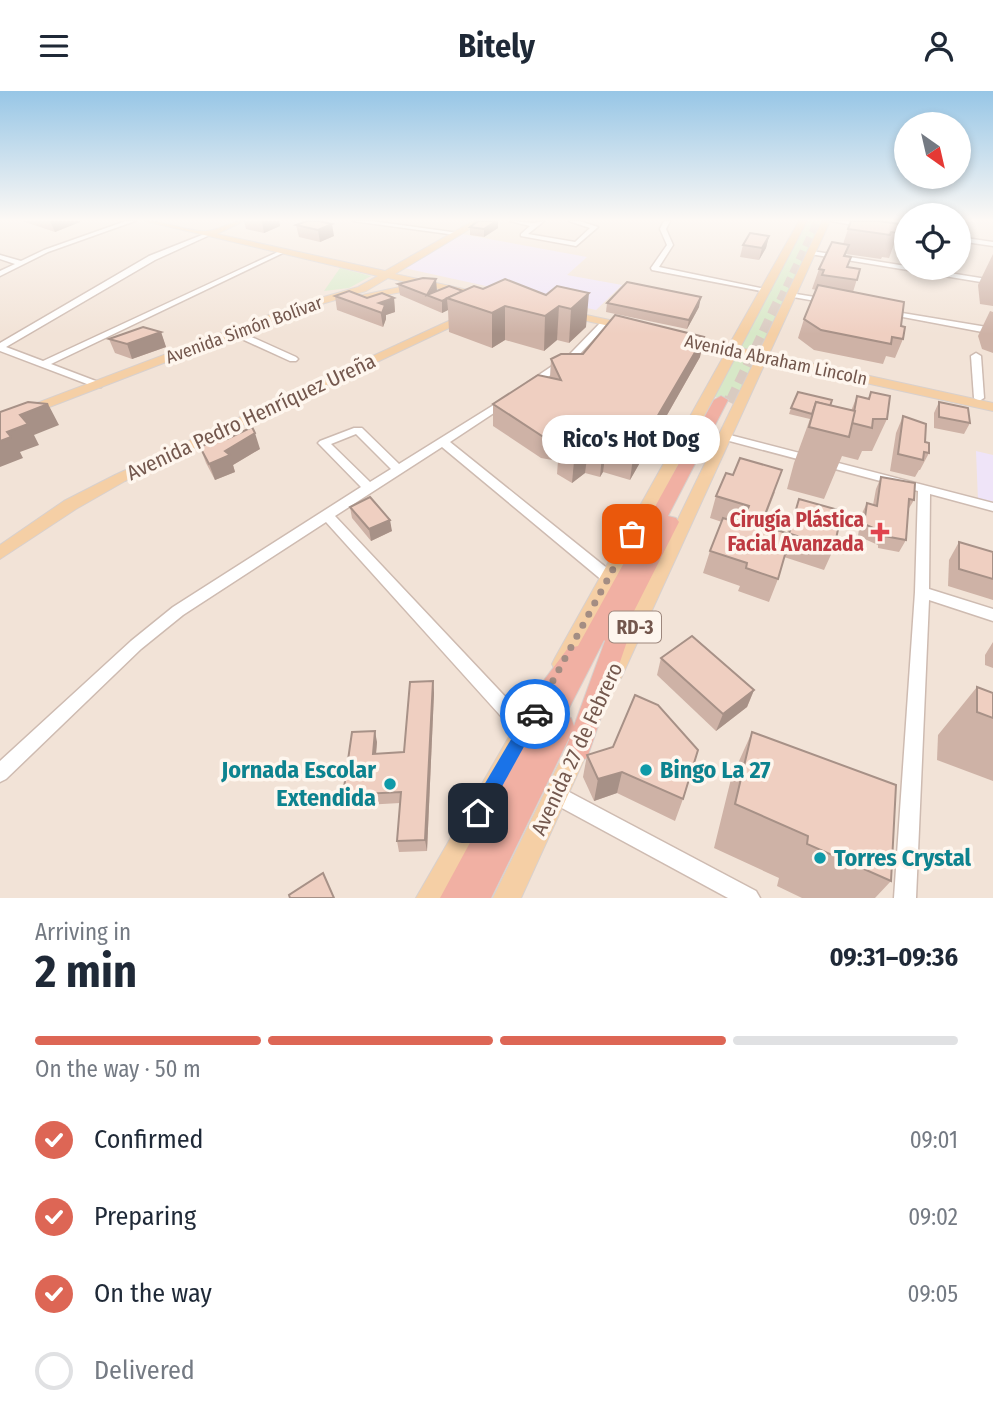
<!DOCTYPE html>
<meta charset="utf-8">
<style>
body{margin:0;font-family:"Fira Sans Condensed",sans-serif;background:#f2f2f3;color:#1f2937;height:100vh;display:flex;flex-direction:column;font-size:26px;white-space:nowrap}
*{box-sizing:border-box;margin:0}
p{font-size:23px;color:#747a83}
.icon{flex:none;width:38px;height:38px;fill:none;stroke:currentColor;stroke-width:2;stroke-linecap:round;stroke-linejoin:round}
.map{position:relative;height:807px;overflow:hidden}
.details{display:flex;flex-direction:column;background:#fff;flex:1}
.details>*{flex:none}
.needle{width:46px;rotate:146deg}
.buttons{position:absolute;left:894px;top:21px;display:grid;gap:14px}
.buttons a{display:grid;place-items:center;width:77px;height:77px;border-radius:50%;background:#fff;box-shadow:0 4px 10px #0003;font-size:35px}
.pin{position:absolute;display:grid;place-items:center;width:60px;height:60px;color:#fff;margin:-30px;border-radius:14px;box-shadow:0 4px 10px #0006}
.courier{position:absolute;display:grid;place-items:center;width:70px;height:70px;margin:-35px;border:5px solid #1a73e8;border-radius:50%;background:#fff;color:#222;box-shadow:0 2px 9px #0007}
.bubble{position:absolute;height:49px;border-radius:24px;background:#fff;box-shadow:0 4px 10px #0003;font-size:23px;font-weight:700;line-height:49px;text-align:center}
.summary em{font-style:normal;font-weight:700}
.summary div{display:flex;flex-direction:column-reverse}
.summary{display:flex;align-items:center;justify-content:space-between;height:119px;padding:0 35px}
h1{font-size:46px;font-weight:700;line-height:52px}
.bar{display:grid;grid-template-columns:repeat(4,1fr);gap:10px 7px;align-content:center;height:84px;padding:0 35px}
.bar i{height:9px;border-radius:5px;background:#e0e1e3}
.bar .active{background:#d65}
.bar p{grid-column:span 4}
ol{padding:0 35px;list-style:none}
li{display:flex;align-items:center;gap:21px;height:77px}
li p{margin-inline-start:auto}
li .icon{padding:7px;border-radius:50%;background:#d65;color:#fff;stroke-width:4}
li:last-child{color:#747a83}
li i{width:38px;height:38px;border:4px solid #e0e1e3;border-radius:50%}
header{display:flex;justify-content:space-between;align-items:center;height:91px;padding:0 35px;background:#fff;font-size:32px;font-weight:700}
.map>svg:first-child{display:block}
.residential{fill:#f2e3d7}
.education{fill:#efe4f8}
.green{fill:#d7e8c7}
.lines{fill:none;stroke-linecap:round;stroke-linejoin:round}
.highway-tunnel-far2{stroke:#d9cbc1;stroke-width:10;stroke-dasharray:10 5;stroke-linecap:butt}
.highway-tunnel-far1{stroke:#d9cbc1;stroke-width:13;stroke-dasharray:13 6;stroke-linecap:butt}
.highway-tunnel{stroke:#d9cbc1;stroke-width:17;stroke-dasharray:17 8;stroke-linecap:butt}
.minor-casing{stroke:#cebbb1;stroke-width:3}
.major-casing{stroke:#d8d0cd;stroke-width:2}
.highway-casing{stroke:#d8d0cd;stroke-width:2}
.minor{fill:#fff;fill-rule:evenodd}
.major{fill:#f5cfa5;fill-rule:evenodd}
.highway{fill:#f1b0a3;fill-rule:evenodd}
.wall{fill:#ceb2a6}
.shaded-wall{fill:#a79187}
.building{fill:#efcfc1;stroke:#a79187;stroke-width:2}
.route{fill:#1a73e8}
.done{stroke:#a38d83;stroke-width:7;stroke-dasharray:0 12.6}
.health-dot{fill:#e0444e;stroke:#fef6ee;stroke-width:2.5}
.culture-dot{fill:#0f9aa8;stroke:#fef6ee;stroke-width:2.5}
.labels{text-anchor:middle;stroke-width:7;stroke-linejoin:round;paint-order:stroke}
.far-street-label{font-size:18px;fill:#73574d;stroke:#fef6ee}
.shield{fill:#fef6ee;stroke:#9d877d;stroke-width:2}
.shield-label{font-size:19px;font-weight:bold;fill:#73574d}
.street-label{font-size:21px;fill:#73574d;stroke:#fef6ee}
.health-label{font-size:21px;font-weight:bold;fill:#be3a42;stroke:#fef6ee;text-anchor:end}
.near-culture-label{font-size:24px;font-weight:bold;fill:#0d838f;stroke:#fef6ee;text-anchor:start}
</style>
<header><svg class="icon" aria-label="menu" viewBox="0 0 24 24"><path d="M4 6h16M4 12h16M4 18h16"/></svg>Bitely<svg class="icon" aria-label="person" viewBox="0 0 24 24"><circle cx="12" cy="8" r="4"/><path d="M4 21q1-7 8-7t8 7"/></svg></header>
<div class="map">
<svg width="993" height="807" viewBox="0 0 993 807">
<rect width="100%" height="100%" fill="#fbf2e8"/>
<polygon class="residential" points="0,130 906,130 906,177 959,177 959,130 993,130 993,807 0,807"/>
<g class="education">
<polygon points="462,143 587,166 567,184 622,194 596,219 404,177"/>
<polygon points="976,360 993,364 993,414 978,410"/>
</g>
<g class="green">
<polygon points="806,130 824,130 740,311 712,305"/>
<polygon points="340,177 371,185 349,197 324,200"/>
</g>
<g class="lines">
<polyline class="highway-tunnel-far2" points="781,210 819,130"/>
<polyline class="highway-tunnel-far1" points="732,310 781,208"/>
<polyline class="highway-tunnel" points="731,312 733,308"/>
<defs>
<g id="minor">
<polygon points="126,130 135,130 48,161 0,185 0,180 15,173 0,168 0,164 21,170 44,159"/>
<polygon points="353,130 371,130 459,142 456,144"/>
<polygon points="510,130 534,132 544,130 528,143 575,151 590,137 569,130 579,130 598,136 576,155 521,145 521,143 530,135"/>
<polygon points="664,130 670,130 666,138 673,154 659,176 770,199 766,201 652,179 651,177 667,154 660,138"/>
<polygon points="831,130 848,130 868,134 865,136"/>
<polygon points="883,135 906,138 906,142 881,138 880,137"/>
<polygon points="207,142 212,143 155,169 6,256 43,270 282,159 287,160 51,273 101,292 101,296 95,296 0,260 0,252 149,165"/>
<polygon points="959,146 993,151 993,155 959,150"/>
<polygon points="812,160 906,175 906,177 918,177 993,189 993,193 810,163 810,161"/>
<polygon points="790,202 827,208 831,210 827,212 793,206 789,204"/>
<polygon points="884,219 993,237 993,243 887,223 884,223"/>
<polygon points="603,229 610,231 576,267 533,296 527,296 527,292 570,263"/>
<polygon points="236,239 296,266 298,268 296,270 290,270 233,244 232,242"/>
<polygon points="976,262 981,265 984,307 979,310 974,307 971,265"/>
<path d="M505,307L509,308V312L450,351L613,482L615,486L613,490H603L442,356L335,425L530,632L533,638L530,644L524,646L518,644L326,431L183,524L141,558L6,688L0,691V670L131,550L173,516L361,396L320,354L318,352L320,350L354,337H362L399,373ZM356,343L391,378L370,391L331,353Z"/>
<polygon points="726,343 993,412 993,420 930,403 929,498 993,518 993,530 929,509 916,807 894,807 915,501 918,400 722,348 721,346 722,344"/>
<polygon points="556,694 756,800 760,807 728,807 549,710 547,703 549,696"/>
</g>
<g id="major">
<path d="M145,130C166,130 187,141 206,140C219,140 230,130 244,130L217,143L385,180L473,130H483L395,183L468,199V203L423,195L418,198L358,209L353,206L414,193L388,187L366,200L301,219L0,335V326L293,215L358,196L378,185Z"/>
<polygon points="799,130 807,130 740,257 759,261 822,130 830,130 769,263 993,312 993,320 766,270 621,587 614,590 607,587 604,581 756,267 737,263 569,579 562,582 555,579 552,573 555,567 726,261 678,248 684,245 729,254"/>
<polygon points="568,220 628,233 634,236 628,239 564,225 563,223"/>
<polygon points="466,222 470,223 470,227 125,390 76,418 0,468 0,454 64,410 115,384"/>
<polygon points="543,599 551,601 554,608 445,807 416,807 535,601"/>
<polygon points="581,640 589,644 592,651 521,807 493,807 573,644"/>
</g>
<path id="highway" d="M721,305L728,309L668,425L676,427L679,431L630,528L633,533L587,667L578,671L569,667L565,659L573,639L491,807H440L538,626L530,624L527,616L530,608L568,557L578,555L714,309ZM604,549L605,550L574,635L571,627L565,625Z"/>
</defs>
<use href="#minor" class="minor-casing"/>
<use href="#major" class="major-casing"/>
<use href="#highway" class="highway-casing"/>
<use href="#minor" class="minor"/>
<use href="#major" class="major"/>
<use href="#highway" class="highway"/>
</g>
<g class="wall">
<polygon points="22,130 80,130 80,131 55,141"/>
<polygon points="244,130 279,130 280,135 264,142 246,138"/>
<polygon points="307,130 334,145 320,151 299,146 296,134"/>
<polygon points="478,130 498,130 498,137 484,146 470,144 470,136"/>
<polygon points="848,138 898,142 889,167 882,166 881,168 846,163 845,165 847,176 860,178 853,201 901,235 903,248 895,267 886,265 883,273 814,259 798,247 804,228 816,199 812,198 819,178 843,153"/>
<polygon points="769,145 766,157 759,169 740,166 743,154"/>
<polygon points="993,163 993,215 980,213 978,194"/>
<polygon points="398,193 437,200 463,200 483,198 546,204 557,195 586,236 569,252 557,249 544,260 505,249 492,257 449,241 448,219 442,222 400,204"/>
<polygon points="335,205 367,207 394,207 395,221 386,224 386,228 383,236 337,219"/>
<polygon points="607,212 699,216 687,238 606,221"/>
<polygon points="990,220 993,221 993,262 982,258 978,245"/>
<polygon points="161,241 166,256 132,268 115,262 109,248"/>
<polygon points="704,246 700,266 630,389 603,381 600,386 585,382 572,392 557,383 558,370 541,367 493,335 493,313 550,286 551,268 583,263"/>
<polygon points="871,301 887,328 872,360 862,360 858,369 842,365 824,408 787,398 794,372 810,328 789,323 791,317 830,315 851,320 857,305 868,308"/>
<polygon points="939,311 970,332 964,343 934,337 934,322"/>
<polygon points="903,325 925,351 929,362 920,379 919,379 915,386 890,380 896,342"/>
<polygon points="210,347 227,348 260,358 233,374 235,381 215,389 206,372 200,356 211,351"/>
<polygon points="881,386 914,409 908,419 906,449 899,461 878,457 878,454 858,445 861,424 867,412 873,414 876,398"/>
<polygon points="775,401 762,435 787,442 799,408 834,457 824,479 784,466 778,488 769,511 738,500 740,495 703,482 710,460 722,431 710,427 716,405"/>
<polygon points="350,416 392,440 371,450 352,427"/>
<polygon points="959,451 993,461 993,509 948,495 949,469"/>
<polygon points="993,551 993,577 985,574 985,564"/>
<polygon points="661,567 754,599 747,616 716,640 657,584"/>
<polygon points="433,590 434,602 427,760 399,761 397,750 400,712 347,715 343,704 377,651 376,663 404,661"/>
<polygon points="977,596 993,602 993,690 937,669 938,644"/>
<polygon points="752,641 891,790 875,807 802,807 777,795 779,787 714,757 731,688"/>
<polygon points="587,664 683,708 675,730 617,702 594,710 583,686"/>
</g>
<g class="shaded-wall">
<polygon points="50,130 80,130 80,131 55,141"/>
<polygon points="262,130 279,130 280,135 264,142"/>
<polygon points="496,130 498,130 498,137 484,146 484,138"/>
<polygon points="332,133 334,145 320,151 318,139"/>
<polygon points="769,145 766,157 759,169 762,157"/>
<polygon points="436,188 437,200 428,204"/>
<polygon points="589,202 586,236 569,252 571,218"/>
<polygon points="701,206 699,216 687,238 689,229"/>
<polygon points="394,207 395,221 386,224 386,228 383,236 379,212"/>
<polygon points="447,208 448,219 442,222 442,210"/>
<polygon points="505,215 505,249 492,257 492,222"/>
<polygon points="559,215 557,249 544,260 545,225"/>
<polygon points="161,241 166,256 132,268 127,253"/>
<polygon points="704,246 700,266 630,389 633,367"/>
<polygon points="48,313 59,334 34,344 39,354 20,361 23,367 0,376 0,350 20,324"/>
<polygon points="255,342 260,358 233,374 235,381 215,389 209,373 225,360"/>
<polygon points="606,359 603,381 600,386 602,364"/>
<polygon points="588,360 585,382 572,392 574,370"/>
<polygon points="390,429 392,440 371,450 369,438"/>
<polygon points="433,590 434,602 427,760 425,749"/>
<polygon points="754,599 747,616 716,640 723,623"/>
<polygon points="375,640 377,651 375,674 373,663"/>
<polygon points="622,681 617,702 594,710 598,688"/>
</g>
<g class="building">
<polygon points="307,130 319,130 332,133 318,139 296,134"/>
<polygon points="478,130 496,130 484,138 470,136"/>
<polygon points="851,130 879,130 900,133 898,142 891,141 890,144 848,138"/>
<polygon points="750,142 769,145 762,157 743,154"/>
<polygon points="832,151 849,154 844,165 851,166 847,176 860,178 857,189 822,184 824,179 819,178"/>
<polygon points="423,187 436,188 427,204 449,195 463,200 442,210 398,193"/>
<polygon points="505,188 546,204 557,195 589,202 571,218 559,215 545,225 505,215 492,222 447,207 474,195 483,198"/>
<polygon points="627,191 701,206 689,229 607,212"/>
<polygon points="818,194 904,211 901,235 905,236 903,248 892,246 891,253 821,239 804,228"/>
<polygon points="349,200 367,207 382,202 394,207 379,212 385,214 382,222 335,205"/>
<polygon points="615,224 704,246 633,367 606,359 602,364 588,360 574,370 559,361 574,350 542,345 493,313 538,284 561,289 551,268 561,263 583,263"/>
<polygon points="143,236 161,241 127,253 109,248"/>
<polygon points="798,301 832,309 830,315 816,311 812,323 791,317"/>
<polygon points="871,301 890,305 887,328 873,328 872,337 852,332 857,305 869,308"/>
<polygon points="28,311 48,313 20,324 28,333 7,341 11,346 0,350 0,321"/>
<polygon points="816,311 855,320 849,346 809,336"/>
<polygon points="939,311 968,317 970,332 939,326"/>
<polygon points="903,325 926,333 925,351 929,352 929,362 924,361 923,369 898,363"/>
<polygon points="252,336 255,342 225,360 230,364 209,373 200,356 213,350 210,347 221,343 227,348"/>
<polygon points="740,367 782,379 761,434 789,443 799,408 842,420 834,457 791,443 778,488 746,477 747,472 710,460 723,427 742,433 749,415 716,405 726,382 733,384"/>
<polygon points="881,386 915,392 914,409 909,408 906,449 884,445 885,442 864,433 867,412 877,415"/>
<polygon points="370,406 390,429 369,438 350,416"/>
<polygon points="959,451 993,461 993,488 959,478"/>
<polygon points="692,545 754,599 723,623 661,567"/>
<polygon points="433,590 425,749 397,750 401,701 343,704 352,641 375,640 373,663 404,661 410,591"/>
<polygon points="977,596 993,602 993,627 977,621"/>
<polygon points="635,604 658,614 698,659 683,708 622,681 598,688 587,664 613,656"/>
<polygon points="752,641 896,694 891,790 807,753 808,745 735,713"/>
<polygon points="323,782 334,807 290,807 289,804"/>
</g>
<linearGradient id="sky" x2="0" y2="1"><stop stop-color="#97c6e6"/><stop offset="0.53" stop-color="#fdf9f5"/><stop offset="1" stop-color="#fdf9f5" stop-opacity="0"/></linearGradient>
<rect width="993" height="243" fill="url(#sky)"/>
<polygon class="route" points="535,616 542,623 484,728 478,731 471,728 469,722 471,716 529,618"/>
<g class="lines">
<polyline class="done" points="535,623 632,443"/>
</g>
<path class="health-dot" d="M876.5 430.5h7v7h7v7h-7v7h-7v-7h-7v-7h7z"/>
<g class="culture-dot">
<circle cx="646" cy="679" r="7"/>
<circle cx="390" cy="693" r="7"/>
<circle cx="820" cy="767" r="7"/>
</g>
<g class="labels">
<g class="far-street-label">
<text transform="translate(244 239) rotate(-20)" y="6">Avenida Simón Bolívar</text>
<text transform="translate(776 269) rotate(12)" y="6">Avenida Abraham Lincoln</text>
</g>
<rect class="shield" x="609" y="520.5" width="52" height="31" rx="5"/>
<g class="shield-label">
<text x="635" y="543">RD-3</text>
</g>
<g class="street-label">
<text transform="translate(251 326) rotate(-25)" y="7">Avenida Pedro Henríquez Ureña</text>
<text transform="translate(577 658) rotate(-65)" y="7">Avenida 27 de Febrero</text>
</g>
<g class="health-label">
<text x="864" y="436">Cirugía Plástica<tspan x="864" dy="24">Facial Avanzada</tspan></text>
</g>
<g class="near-culture-label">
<text x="376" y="687" text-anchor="end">Jornada Escolar<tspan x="376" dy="28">Extendida</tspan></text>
<text x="660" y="687">Bingo La 27</text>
<text x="834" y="775">Torres Crystal</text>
</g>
</g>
</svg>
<div class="buttons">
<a><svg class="needle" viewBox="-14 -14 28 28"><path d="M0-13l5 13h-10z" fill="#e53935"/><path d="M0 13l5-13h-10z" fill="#747a83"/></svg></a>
<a><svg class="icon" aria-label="locate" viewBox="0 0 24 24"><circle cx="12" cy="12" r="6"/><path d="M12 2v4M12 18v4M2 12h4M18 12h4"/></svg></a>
</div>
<div class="pin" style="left:632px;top:443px;background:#ea580c"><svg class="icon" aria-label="bag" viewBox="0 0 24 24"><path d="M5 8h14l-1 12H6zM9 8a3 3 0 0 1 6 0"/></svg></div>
<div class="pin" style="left:478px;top:722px;background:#1f2937"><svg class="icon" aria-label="home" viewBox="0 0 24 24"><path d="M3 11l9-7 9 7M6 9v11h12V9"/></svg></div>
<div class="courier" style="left:535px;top:623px"><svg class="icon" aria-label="car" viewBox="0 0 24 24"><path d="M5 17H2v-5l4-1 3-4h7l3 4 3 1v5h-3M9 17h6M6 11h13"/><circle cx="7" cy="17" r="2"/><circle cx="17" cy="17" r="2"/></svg></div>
<div class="bubble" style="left:542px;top:324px;width:178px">Rico's Hot Dog</div>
</div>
<section class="details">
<div class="summary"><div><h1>2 min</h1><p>Arriving in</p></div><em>09:31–09:36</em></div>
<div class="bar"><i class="active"></i><i class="active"></i><i class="active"></i><i></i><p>On the way · 50 m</p></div>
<ol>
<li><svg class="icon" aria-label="check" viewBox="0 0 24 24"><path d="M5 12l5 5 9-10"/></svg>Confirmed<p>09:01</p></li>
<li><svg class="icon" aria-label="check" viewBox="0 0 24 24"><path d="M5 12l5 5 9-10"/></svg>Preparing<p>09:02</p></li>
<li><svg class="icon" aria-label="check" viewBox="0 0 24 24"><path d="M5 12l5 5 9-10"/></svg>On the way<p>09:05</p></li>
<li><i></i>Delivered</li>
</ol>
</section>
